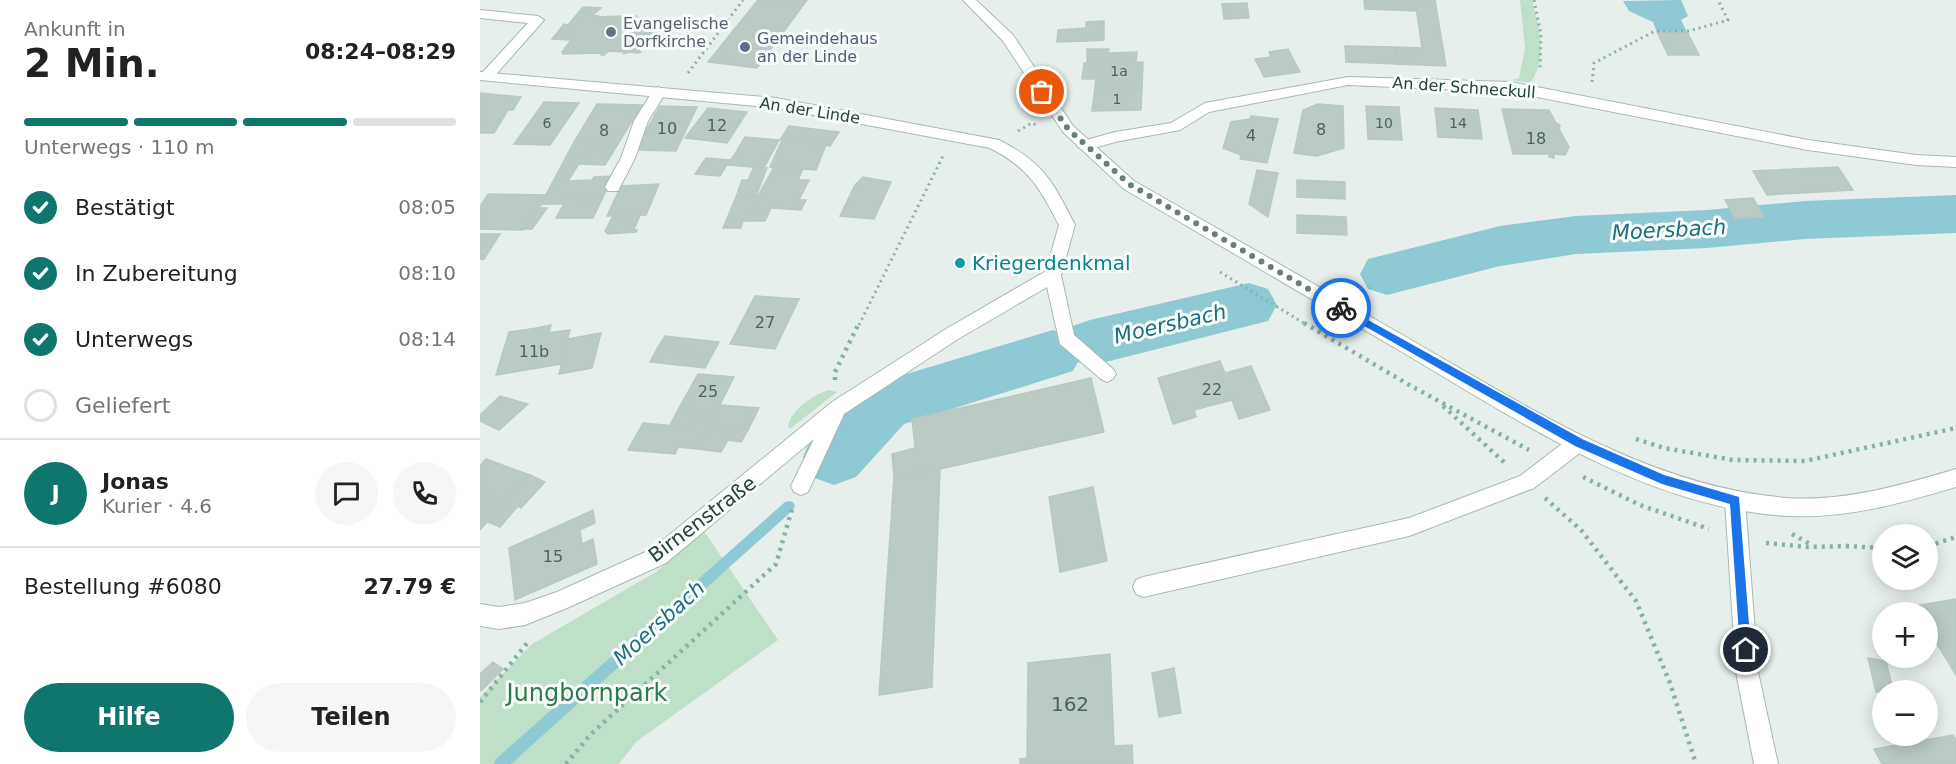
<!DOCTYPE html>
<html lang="de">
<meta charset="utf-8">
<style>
body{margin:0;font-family:"DejaVu Sans",sans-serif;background:#f6f6f6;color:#222;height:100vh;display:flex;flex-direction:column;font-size:22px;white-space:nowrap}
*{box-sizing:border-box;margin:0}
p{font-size:20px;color:#767676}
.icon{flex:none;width:33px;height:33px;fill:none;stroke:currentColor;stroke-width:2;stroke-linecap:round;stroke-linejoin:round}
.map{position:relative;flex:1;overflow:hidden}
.drawer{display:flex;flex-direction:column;background:#fff;width:480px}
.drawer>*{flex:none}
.buttons{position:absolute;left:1392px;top:524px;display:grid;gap:12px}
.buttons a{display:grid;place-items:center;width:66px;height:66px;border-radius:50%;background:#fff;box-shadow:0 3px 15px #0003;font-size:30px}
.pin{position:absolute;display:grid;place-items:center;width:51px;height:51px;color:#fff;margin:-26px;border:3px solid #fff;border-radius:50%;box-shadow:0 2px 6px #0007}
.courier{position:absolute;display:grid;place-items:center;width:60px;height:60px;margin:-30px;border:4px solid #1a73e8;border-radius:50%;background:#fff;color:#222;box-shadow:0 2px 8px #0007}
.headline em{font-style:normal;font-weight:700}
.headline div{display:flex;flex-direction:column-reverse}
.headline{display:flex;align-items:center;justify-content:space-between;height:102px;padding:0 24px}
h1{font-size:39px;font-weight:700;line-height:45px}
.bar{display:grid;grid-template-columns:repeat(4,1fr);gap:9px 6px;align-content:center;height:72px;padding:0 24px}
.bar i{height:8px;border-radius:4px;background:#e0e0e0}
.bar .active{background:#0f766e}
.bar p{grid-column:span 4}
.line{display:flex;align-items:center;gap:15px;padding:0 24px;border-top:2px solid #e0e0e0}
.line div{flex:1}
.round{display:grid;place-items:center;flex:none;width:63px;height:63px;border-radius:32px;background:#f6f6f6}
ol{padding:0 24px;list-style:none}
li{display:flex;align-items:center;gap:18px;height:66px}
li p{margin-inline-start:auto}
li .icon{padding:6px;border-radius:50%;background:#0f766e;color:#fff;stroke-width:4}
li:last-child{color:#767676}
li i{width:33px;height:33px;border:3px solid #e0e0e0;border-radius:50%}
.cta{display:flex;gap:12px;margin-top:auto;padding:12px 24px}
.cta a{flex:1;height:69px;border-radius:36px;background:#0f766e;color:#fff;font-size:24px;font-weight:700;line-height:69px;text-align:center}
.cta a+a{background:#f6f6f6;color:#222}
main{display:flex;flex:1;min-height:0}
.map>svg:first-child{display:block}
.green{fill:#bfe0c8}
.water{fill:#8ec9d4}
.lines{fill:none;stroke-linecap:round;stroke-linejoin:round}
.stream{fill:#8ec9d4;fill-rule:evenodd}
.river{fill:#8ec9d4;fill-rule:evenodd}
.building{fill:#bbcac4;stroke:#b8c9c2;stroke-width:1.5}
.service-casing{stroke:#a8b8b2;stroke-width:2}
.minor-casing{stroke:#a8b8b2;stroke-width:2}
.tertiary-casing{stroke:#a8b8b2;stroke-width:2}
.path-far1{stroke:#86b3a5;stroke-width:3;stroke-dasharray:2 4;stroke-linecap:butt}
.path{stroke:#86b3a5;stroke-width:4.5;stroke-dasharray:3 5;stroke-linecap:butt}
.service{fill:#fff;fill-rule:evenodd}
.minor{fill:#fff;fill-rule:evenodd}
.tertiary{fill:#fff;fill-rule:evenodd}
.route{fill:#1a73e8}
.done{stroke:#687f78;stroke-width:6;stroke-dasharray:0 10.8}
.worship-dot{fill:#6b7280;stroke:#f7fbf9;stroke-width:2}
.service-dot{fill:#5c6f8a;stroke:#f7fbf9;stroke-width:2}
.culture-dot{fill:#0f9aa8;stroke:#f7fbf9;stroke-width:2}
.labels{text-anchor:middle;stroke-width:6;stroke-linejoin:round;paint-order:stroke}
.far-number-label{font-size:14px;fill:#4a645c}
.far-worship-label{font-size:16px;fill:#5b616d;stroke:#f7fbf9;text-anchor:start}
.far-service-label{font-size:16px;fill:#4e5e75;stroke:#f7fbf9;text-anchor:start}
.far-street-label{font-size:16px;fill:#24423a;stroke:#f7fbf9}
.number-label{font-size:16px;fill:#4a645c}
.culture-label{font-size:20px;fill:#0d838f;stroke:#f7fbf9;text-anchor:start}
.street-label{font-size:20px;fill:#24423a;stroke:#f7fbf9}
.near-number-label{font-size:20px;fill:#4a645c}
.water-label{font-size:21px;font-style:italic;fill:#1c6f80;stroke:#f7fbf9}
.near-park-label{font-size:24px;fill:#2d7a4b;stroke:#f7fbf9}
</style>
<main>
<section class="drawer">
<div class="headline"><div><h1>2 Min.</h1><p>Ankunft in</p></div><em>08:24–08:29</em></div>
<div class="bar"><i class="active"></i><i class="active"></i><i class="active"></i><i></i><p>Unterwegs · 110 m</p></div>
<ol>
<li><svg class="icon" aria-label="check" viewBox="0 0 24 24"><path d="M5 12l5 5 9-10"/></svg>Bestätigt<p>08:05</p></li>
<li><svg class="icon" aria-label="check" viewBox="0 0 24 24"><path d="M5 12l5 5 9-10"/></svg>In Zubereitung<p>08:10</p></li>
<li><svg class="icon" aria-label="check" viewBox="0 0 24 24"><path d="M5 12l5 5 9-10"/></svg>Unterwegs<p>08:14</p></li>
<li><i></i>Geliefert</li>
</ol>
<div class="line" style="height:108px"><b class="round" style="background:#0f766e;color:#fff">J</b><div><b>Jonas</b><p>Kurier · 4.6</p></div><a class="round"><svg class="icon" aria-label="chat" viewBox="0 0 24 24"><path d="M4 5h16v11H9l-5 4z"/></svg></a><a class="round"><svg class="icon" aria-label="phone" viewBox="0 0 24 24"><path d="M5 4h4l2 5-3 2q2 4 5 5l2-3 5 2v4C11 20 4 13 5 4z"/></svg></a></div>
<div class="line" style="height:78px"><div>Bestellung #6080</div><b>27.79 €</b></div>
<div class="cta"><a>Hilfe</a><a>Teilen</a></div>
</section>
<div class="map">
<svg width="1476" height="764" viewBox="0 0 1476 764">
<rect width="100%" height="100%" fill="#e6efeb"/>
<g class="green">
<path d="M1040,0H1052C1059,25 1068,60 1050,83L1032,80L1039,78L1045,48Z"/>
<path d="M349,390L357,392L311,428L308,427C310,410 333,395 349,390Z"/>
<polygon points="224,531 298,640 156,742 139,764 0,764 0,697 52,644 176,572"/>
</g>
<polygon class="water" points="1201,0 1208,16 1201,20 1207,32 1177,32 1173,22 1149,11 1143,1"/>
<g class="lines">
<polygon class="stream" points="309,501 313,502 315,506 313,510 31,764 14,764 16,759 305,502"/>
<g class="river">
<polygon points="1476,195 1476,233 1325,239 1227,248 1096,254 1020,266 907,295 888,289 880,274 888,259 1020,226 1096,216 1227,210 1325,201"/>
<polygon points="769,283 788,289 797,305 788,321 610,366 598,362 593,371 424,424 376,477 354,485 332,477 323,457 332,437 383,387 573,330 586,335 590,327 610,320"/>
</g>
</g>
<g class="building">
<polygon points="278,0 327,0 277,68 228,62"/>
<polygon points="884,0 935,0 937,11 885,9"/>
<polygon points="935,0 955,0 966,66 917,64 915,47 942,48"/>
<polygon points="767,3 769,18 744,19 742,4"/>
<polygon points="103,7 121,8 113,15 118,16 116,17 143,16 142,18 151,18 153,16 156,16 154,18 182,19 174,28 185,26 182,29 189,33 183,34 181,38 184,39 182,41 172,42 173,45 163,43 158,50 161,52 158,53 149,52 143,54 145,52 129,51 124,55 121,55 122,53 83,54 85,52 82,52 91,40 72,39 84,24 88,25"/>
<polygon points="624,21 624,40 606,41 606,22"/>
<polygon points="606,28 606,41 577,42 578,30"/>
<polygon points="1177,32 1207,32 1219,55 1188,55"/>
<polygon points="865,46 915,47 917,64 866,62"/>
<polygon points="607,49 629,49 628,53 657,52 656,62 607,64"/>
<polygon points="808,49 820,72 784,77 775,59 791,57 789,52"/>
<polygon points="663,62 662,88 615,88 617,63"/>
<polygon points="604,63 617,63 616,79 602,79"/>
<polygon points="615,88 662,88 661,110 612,111"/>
<polygon points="0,93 41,97 33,110 28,110 14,133 0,133"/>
<polygon points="64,102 99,103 70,145 34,144"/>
<polygon points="117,104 162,105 138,144 94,142"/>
<polygon points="838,104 863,106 864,148 837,156 814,153 823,110"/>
<polygon points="180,106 217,107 196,151 155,150"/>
<polygon points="886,106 919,107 922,140 888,139"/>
<polygon points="228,108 267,112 247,143 205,138"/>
<polygon points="955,108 998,110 1002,139 958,137"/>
<polygon points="1022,109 1069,110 1076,123 1080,125 1079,129 1089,147 1085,155 1073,154 1074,158 1069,157 1069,154 1033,154"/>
<polygon points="771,116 798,119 787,163 760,159 761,155 743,148 751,122 770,119"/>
<polygon points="309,126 359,132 350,146 300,140"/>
<polygon points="265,137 299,140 284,168 248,165"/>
<polygon points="302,140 346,145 336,170 290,167"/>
<polygon points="94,142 112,143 88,181 112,180 114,177 133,176 122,199 101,200 104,195 89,195 84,204 61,204"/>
<polygon points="112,143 138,144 125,165 99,164"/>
<polygon points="226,158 250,160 240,176 215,174"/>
<polygon points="274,167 287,168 276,196 256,197 262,180 268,180"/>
<polygon points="294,167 323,169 318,180 329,180 319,200 326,200 321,210 291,208 285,221 269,221 278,196"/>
<polygon points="1358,167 1373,190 1287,195 1273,171"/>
<polygon points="777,170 798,173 788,217 769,204"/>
<polygon points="383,177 411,182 394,219 360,216 375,185"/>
<polygon points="817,180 865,182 865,199 817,197"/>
<polygon points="179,184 166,215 127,216 141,186"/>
<polygon points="8,194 65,195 68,195 43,230 0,229 0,207"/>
<polygon points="89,195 104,195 101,200 122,199 113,218 76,218"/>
<polygon points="276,196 278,196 269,221 263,221 261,228 243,228 256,197"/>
<polygon points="1273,198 1284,217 1255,218 1245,200"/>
<polygon points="58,208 67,208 52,229 43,229"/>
<polygon points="160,215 154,230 157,230 156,232 128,234 125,231 133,216"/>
<polygon points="817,215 866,217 867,235 817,233"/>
<polygon points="0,234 20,234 4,259 0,259"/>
<polygon points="275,296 319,299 295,349 250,344"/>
<polygon points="71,325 69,333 59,334 51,329"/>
<polygon points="51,329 59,334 90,330 81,364 16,375 29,332"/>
<polygon points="121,333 112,368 79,374 88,339"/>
<polygon points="185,336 239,342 232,355 177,349"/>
<polygon points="177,349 232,355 225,368 170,362"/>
<polygon points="740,361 745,373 771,366 790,410 759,419 752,400 714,410 716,417 693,424 678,378"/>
<polygon points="218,374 254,377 234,417 214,415 217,409 199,408"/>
<polygon points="611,378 624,432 460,469 414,477 412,454 435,448 432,419"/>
<polygon points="20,396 48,404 19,430 0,421 0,415"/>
<polygon points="241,405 279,408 268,430 228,427"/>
<polygon points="199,408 217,409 208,427 190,425"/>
<polygon points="214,415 234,417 216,449 198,447 195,454 148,450 163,423 207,427"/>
<polygon points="228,427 268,430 261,442 248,440 241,452 216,449"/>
<polygon points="6,459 50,475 26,501 0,491 0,466"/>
<polygon points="460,469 452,687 399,695 414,477"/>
<polygon points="50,475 65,482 41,508 38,506 20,527 8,522"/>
<polygon points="613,487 627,561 580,572 569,497"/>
<polygon points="0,491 26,501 0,530"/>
<polygon points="113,510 115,523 100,530 98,517"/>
<polygon points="98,517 102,544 113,539 117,564 35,600 29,548"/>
<polygon points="1476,599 1476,675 1448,629 1448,612 1437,612 1434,606"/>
<polygon points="630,654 634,746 652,745 653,764 540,764 540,759 547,758 548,663"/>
<polygon points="1388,658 1406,661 1413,690 1396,692"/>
<polygon points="13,662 23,669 1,691 0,674"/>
<polygon points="694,668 701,713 679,717 672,673"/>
<polygon points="1473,735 1476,740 1476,764 1402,764 1394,749"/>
</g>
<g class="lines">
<defs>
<g id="service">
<polygon points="0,10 58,16 64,20 11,80 1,80 1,74 48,23 0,18"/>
<polygon points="179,87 186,92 168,121 155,158 138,191 128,191 125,187 141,158 154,121 174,89"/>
<polygon points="1098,435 1105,437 1107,443 1105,449 1054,488 929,536 663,597 656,594 653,587 656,580 663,577 929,518 1040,476 1091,437"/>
</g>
<g id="minor">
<path d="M0,72L296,98L519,140C564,163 573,182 595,225L581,275L594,335L633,369L636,374L633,379L627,382L621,379L580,344L567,287L478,339L364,414L328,492L321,495L314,492L311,486L334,439L186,563L87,608L45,625L19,629L0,626V604L19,607L45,603L77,592L172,549L352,402L466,329L566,271L579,225C560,188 549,168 510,148L296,108L0,80Z"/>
<polygon points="868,77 1031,82 1328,140 1436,155 1476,157 1476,167 1436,165 1328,150 1031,92 868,85 729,112 700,130 635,142 604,151 597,146 599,142 635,132 691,123 725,103"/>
<polygon points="1255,491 1262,494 1265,500 1278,672 1298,764 1274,764 1256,672 1245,500 1248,494"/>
</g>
<path id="tertiary" d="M483,0H496L533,35L593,126L654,181C749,235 843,289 938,344C1053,410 1171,487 1307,498C1364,502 1422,485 1476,469V487C1422,503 1366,519 1309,516C1169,509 1039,421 922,352C829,298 736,243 644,189L583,132L523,41Z"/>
</defs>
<use href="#service" class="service-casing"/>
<use href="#minor" class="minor-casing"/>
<use href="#tertiary" class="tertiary-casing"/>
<g class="path-far1">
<polyline points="1054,0 1061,35 1060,70"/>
<polyline points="208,73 263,0"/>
<polyline points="1112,82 1114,63 1175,31 1209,31 1248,20 1238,0"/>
<polyline points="538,131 552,123 558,126"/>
<polyline points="740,272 827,325"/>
<polyline points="379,325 463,156"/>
</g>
<g class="path">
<polyline points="824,323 931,386 1049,450"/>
<polyline points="355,380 355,372 379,323"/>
<polyline points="963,406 1026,464"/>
<polyline points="1156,439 1184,448 1253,460 1325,461 1476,428"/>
<polyline points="1103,477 1160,505 1229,529"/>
<polyline points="1065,498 1101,530 1156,601 1190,683 1216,764"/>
<polyline points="1312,534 1332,545"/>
<polyline points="1286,543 1327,547 1369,546"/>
<polyline points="1366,546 1402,548"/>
<polyline points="1448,546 1476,537"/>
<polyline points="0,702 48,642"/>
<polyline points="86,764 110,735 296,564 312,509"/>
</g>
<use href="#service" class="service"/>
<use href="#minor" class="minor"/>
<use href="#tertiary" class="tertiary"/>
</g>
<polygon class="route" points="861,305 1102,439 1184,475 1259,497 1271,650 1270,654 1261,654 1260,650 1250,504 1182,484 1095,446 858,311 858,306"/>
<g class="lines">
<polyline class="done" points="562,92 588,129 649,184 861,308"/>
</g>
<circle class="worship-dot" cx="131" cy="32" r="6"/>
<circle class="service-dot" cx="265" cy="47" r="6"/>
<circle class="culture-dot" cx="480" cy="263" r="6"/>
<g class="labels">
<g class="far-number-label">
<text x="639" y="76">1a</text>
<text x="637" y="104">1</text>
<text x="67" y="128">6</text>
<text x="904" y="128">10</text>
<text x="978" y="128">14</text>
</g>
<g class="far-worship-label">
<text x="143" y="29">Evangelische<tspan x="143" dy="18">Dorfkirche</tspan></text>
</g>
<g class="far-service-label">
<text x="277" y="44">Gemeindehaus<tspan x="277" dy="18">an der Linde</tspan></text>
</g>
<g class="far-street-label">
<text transform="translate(984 87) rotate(4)" y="6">An der Schneckull</text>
<text transform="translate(330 110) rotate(9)" y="6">An der Linde</text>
</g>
<g class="number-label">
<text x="237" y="131">12</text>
<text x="187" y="134">10</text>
<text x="841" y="135">8</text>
<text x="124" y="136">8</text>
<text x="771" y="141">4</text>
<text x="1056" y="144">18</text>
<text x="285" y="328">27</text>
<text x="54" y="357">11b</text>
<text x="732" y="395">22</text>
<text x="228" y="397">25</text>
<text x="73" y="562">15</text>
</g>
<g class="culture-label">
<text x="492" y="270">Kriegerdenkmal</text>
</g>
<g class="street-label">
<text transform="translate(222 519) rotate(-37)" y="7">Birnenstraße</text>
</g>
<g class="near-number-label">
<text x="590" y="711">162</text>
</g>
<g class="water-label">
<text transform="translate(1189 230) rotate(-3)" y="7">Moersbach</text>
<text transform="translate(690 324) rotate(-13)" y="7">Moersbach</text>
<text transform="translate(179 623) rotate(-42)" y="7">Moersbach</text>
</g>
<g class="near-park-label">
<text x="107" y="701">Jungbornpark</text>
</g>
</g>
</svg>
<div class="buttons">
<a><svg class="icon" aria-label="layers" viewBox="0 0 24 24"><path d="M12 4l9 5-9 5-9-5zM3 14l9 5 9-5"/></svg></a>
<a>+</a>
<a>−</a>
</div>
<div class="pin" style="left:562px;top:92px;background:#ea580c"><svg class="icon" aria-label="bag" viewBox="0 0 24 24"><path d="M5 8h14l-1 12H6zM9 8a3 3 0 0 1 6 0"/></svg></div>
<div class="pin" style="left:1266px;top:650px;background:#1f2937"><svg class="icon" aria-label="home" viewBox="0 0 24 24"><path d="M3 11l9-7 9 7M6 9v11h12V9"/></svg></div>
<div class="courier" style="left:861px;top:308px"><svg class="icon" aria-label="bike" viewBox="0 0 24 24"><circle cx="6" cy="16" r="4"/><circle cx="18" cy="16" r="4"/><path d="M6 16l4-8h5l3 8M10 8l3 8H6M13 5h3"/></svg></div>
</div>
</main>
